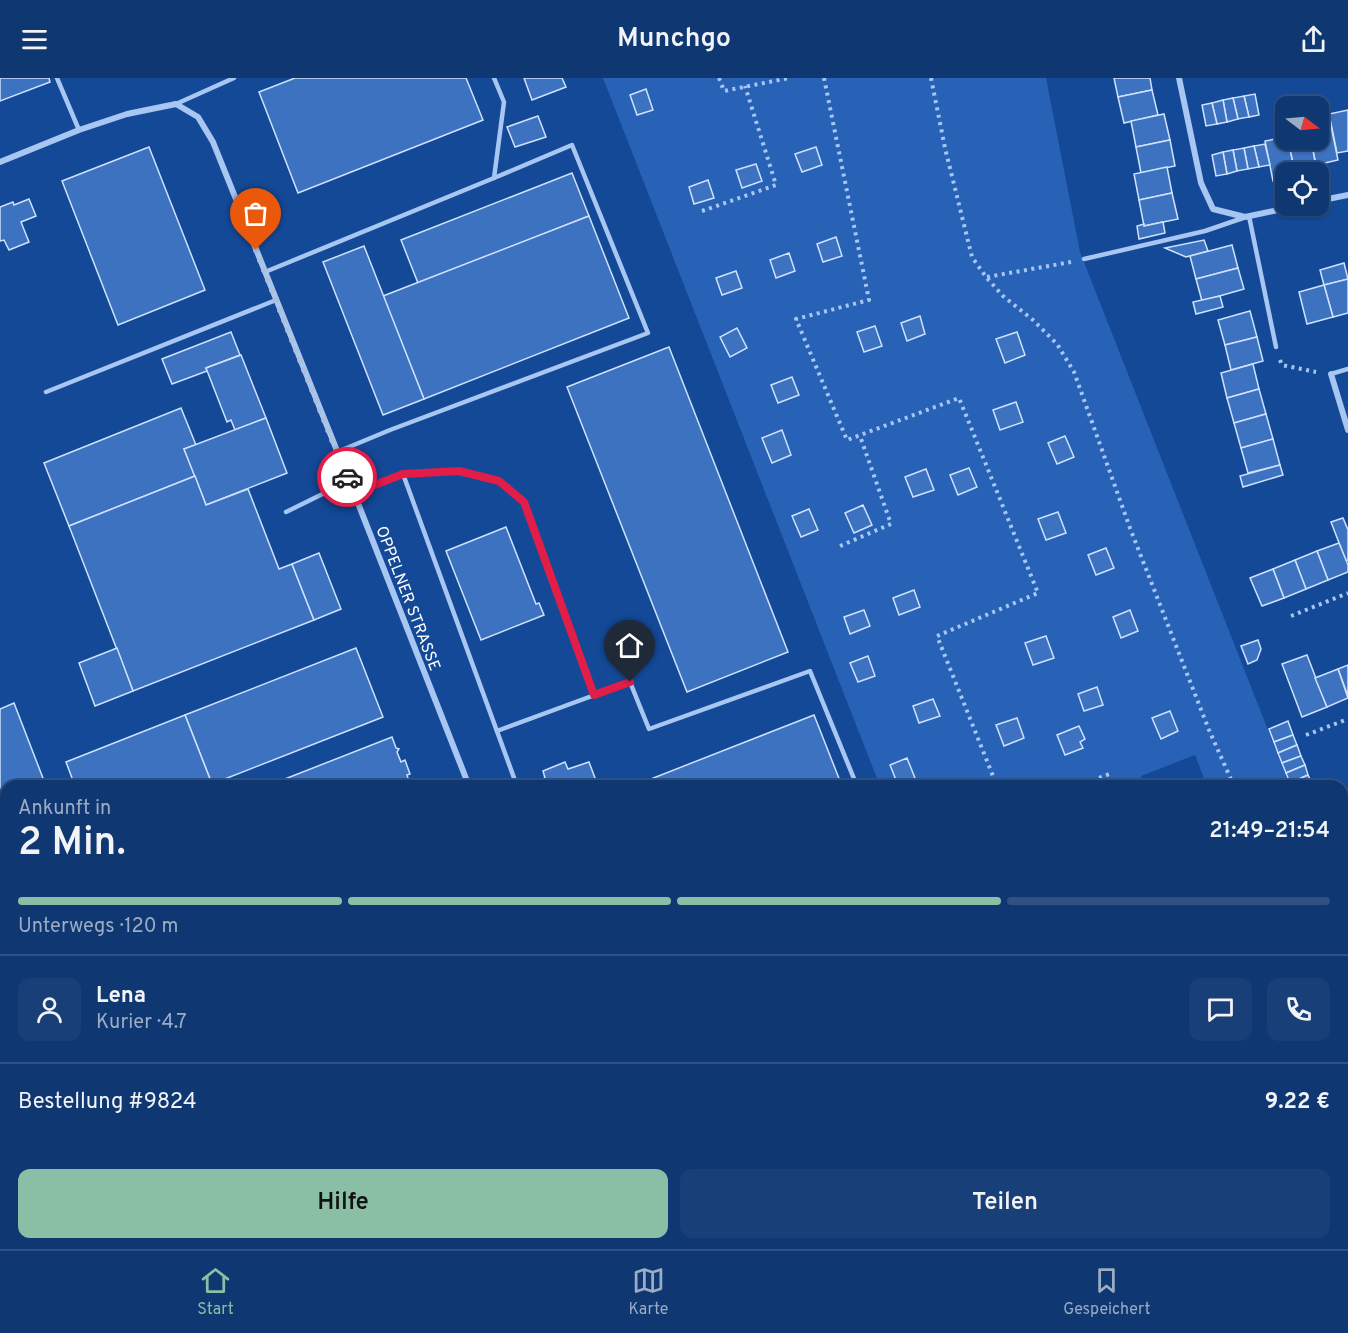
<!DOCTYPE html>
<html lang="de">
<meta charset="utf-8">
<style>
body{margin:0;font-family:Overpass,sans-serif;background:#183f77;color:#f1f3f6;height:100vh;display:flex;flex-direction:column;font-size:22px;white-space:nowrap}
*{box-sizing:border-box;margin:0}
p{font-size:20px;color:#9bacc4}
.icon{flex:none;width:33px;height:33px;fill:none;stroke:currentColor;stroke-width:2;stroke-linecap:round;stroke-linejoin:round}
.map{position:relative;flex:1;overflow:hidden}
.sheet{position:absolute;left:0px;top:702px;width:1348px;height:470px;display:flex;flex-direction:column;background:#0f3772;border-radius:18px 18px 0 0;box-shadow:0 2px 4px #0004,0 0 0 2px #2f5184}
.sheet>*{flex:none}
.needle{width:39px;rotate:106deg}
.fabs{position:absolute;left:1275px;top:18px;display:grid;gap:12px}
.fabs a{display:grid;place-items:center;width:54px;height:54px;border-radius:12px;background:#0f3772;box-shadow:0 2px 4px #0004,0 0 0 2px #2f5184;font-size:30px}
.pin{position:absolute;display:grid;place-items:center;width:51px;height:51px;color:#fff;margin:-62px -26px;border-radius:50% 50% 50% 0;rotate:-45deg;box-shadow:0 0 6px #0007}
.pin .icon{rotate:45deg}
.courier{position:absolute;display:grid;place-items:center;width:60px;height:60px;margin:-30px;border:4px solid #e11d48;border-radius:50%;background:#fff;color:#222;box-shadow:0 2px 8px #0007}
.headline em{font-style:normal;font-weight:600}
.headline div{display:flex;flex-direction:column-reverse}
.headline{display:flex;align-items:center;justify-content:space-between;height:102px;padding:0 18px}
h1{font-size:39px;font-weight:600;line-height:45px}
.bar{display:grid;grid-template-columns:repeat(4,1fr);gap:9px 6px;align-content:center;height:72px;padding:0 18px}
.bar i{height:8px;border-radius:4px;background:#2f5184}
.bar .on{background:#8abfa5}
.bar p{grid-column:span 4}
.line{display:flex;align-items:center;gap:15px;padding:0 18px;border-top:2px solid #2f5184}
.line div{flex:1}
.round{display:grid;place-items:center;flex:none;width:63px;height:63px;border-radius:12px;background:#183f77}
.cta{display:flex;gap:12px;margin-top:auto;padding:12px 18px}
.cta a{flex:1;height:69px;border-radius:12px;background:#8abfa5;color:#111;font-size:24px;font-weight:600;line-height:69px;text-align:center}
.cta a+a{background:#183f77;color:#f1f3f6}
header{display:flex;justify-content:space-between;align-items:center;height:78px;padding:0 18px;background:#0f3772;font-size:27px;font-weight:600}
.tab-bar{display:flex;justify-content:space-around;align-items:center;height:84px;border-top:2px solid #2f5184;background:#0f3772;font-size:16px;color:#9bacc4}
.tab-bar a{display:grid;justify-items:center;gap:3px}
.tab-bar .on{color:#8abfa5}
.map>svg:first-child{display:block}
.green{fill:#2762b6}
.building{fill:#3d72c0;stroke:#cee2fd;stroke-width:1.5}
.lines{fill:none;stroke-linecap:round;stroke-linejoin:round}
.path{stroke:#a7c6f2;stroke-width:4;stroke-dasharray:3 4.5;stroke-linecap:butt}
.service{stroke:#a7c6f2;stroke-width:4.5}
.minor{stroke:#a7c6f2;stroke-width:6}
.done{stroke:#adbfdb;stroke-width:6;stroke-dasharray:0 10.8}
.route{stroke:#e11d48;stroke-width:8}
.labels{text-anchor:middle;stroke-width:6;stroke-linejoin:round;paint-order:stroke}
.street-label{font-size:16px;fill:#fff;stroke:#144998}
</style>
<header><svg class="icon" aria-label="menu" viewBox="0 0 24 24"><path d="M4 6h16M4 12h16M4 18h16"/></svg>Munchgo<svg class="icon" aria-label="share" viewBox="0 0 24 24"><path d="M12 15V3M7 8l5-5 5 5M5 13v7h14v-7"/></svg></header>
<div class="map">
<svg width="1348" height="1171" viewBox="0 0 1348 1171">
<rect width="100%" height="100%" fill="#144998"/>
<g class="green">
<polygon points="603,0 1046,0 1080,174 1290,708 1207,708 1195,677 1141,698 1144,708 880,708"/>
<polygon points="1348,857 1348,971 1343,974 1342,859"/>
<polygon points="565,1166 852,1166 838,1171 550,1171"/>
</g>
<g class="building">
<polygon points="0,0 49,0 50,4 0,23"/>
<polygon points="295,0 466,0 483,42 298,115 259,14"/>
<polygon points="524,0 562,0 566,9 532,22"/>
<polygon points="1114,0 1150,0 1152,12 1118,19"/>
<polygon points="646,11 653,32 637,37 630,17"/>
<polygon points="1152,12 1158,37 1124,45 1118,19"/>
<polygon points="1255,16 1259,37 1249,39 1244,18"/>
<polygon points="1244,18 1249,39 1238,41 1233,20"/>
<polygon points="1233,20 1238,41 1227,44 1223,22"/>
<polygon points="1223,22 1227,44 1217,46 1212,25"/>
<polygon points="1212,25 1217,46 1206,48 1202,27"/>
<polygon points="1348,32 1348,73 1337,75 1329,36"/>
<polygon points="1164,36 1170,62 1136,69 1131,43"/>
<polygon points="538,38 546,59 515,69 507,49"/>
<polygon points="1330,43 1338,82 1316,87 1311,62 1318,62 1318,45"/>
<polygon points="1286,59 1286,62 1288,62 1295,94 1286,94 1286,100 1273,103 1265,63"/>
<polygon points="1170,62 1175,88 1141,95 1136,69"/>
<polygon points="1288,62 1311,62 1317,94 1295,94"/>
<polygon points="1265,66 1270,87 1259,89 1254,68"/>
<polygon points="1254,68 1259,89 1248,91 1244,70"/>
<polygon points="149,69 205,212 118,247 62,103"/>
<polygon points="816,69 822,87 802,94 795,76"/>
<polygon points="1244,70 1248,91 1237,93 1233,72"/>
<polygon points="1233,72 1237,93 1227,96 1223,74"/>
<polygon points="1223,74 1227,96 1216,98 1212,77"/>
<polygon points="756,86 762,103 742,110 736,92"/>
<polygon points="1167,89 1172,115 1139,122 1134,96"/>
<polygon points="572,95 589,138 418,205 401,162"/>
<polygon points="708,102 714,120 694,126 689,109"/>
<polygon points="1172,115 1178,141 1144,148 1139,122"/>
<polygon points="29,121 36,138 21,144 29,164 9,172 4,162 0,163 0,129 13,124 14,127"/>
<polygon points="589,138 629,240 424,321 383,218"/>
<polygon points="1163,144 1165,155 1139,161 1137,148 1144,146 1144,148"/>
<polygon points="836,159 842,178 823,184 817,166"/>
<polygon points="1204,162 1208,173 1186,179 1165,170"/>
<polygon points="1232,167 1238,190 1196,201 1190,178"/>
<polygon points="364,168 424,321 383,337 323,184"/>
<polygon points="789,175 795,193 776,200 770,182"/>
<polygon points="1344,185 1348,201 1324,207 1320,192"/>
<polygon points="1238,190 1244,211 1202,223 1196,201"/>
<polygon points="736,193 742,210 722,217 716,200"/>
<polygon points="1348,201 1348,235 1333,239 1324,207"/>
<polygon points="1324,207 1333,239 1307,246 1299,214"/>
<polygon points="1220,218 1223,229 1196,236 1193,224"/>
<polygon points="1250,233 1257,259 1225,267 1218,242"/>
<polygon points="920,238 925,256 907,263 901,245"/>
<polygon points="875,248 882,268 864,274 857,254"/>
<polygon points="737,250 747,270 730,279 720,259"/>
<polygon points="231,254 240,277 206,290 207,293 172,306 162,281"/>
<polygon points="1017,254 1025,277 1005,285 996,261"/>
<polygon points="1257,259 1263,283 1231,292 1225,267"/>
<polygon points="669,269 788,574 687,614 567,309"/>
<polygon points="241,277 266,340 235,352 231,342 227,344 206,290"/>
<polygon points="1253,286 1259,311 1227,320 1221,295"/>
<polygon points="792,299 799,317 778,325 771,307"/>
<polygon points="1259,311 1266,336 1234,345 1227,320"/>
<polygon points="1016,324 1023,344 1000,352 993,332"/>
<polygon points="181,330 196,367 184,371 195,398 69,448 44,385"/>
<polygon points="1266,336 1273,361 1241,370 1234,345"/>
<polygon points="266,340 287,395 206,427 184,371"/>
<polygon points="782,352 791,377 772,385 762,360"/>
<polygon points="1065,358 1074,379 1057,386 1048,365"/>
<polygon points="1273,361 1280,387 1248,395 1241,370"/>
<polygon points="1280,387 1283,397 1243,409 1240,398"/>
<polygon points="969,390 977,409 958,417 950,397"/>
<polygon points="926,391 934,412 913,419 905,399"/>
<polygon points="195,398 206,427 248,411 279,491 292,486 314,542 133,613 69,448"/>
<polygon points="863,427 872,447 854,455 845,435"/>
<polygon points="809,431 818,452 801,459 792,438"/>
<polygon points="1058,434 1066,455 1046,462 1038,441"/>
<polygon points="1343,440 1348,452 1348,482 1346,483 1331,444"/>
<polygon points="506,449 536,526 539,525 544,537 481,562 446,473"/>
<polygon points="1339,465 1348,487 1348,494 1328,502 1317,473"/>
<polygon points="1106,470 1114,490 1096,497 1088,477"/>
<polygon points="1317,473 1328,502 1306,511 1295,482"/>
<polygon points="319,475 341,531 314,542 292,486"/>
<polygon points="1295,482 1306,511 1284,520 1273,491"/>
<polygon points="1273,491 1284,520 1262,528 1250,500"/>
<polygon points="914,512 920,529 899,537 893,520"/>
<polygon points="864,532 870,548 850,556 844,539"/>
<polygon points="1130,532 1138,553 1121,560 1113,539"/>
<polygon points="1046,558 1054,580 1033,587 1025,565"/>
<polygon points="1258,562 1261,571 1257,582 1248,586 1241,568"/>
<polygon points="117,570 133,613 95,628 79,585"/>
<polygon points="356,570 383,639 212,706 185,637"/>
<polygon points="1307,577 1327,629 1302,639 1282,586"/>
<polygon points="868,578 875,598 858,604 850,585"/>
<polygon points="1348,587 1348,618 1338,591"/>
<polygon points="1338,591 1348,620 1327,629 1315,600"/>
<polygon points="1097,609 1103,627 1084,633 1078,616"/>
<polygon points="933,621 940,638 919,645 913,628"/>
<polygon points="14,625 46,708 6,708 6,745 0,747 0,631"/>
<polygon points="1170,633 1178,653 1161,661 1152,640"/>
<polygon points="185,637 212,706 208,708 75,708 66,684"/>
<polygon points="814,637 842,708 633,708"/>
<polygon points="1017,640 1024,660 1004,668 996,647"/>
<polygon points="1288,643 1293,657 1274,664 1269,651"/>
<polygon points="1079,648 1085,661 1080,664 1083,670 1065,677 1057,657"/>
<polygon points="1293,657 1297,667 1278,675 1274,664"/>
<polygon points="392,659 396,670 399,671 397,674 401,684 405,682 410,696 407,697 410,707 413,708 267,708"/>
<polygon points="1297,667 1301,678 1282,685 1278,675"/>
<polygon points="1301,678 1305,687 1286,695 1282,685"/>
<polygon points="907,680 915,700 898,707 890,687"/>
<polygon points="565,684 568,691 589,684 598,708 536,708 535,704 545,700 543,693"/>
<polygon points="1305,687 1308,697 1290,705 1286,695"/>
<polygon points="1308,697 1313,707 1291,708 1290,705"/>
<polygon points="6,745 6,855 0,857 0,747"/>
<polygon points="6,884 6,984 0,986 0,886"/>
<polygon points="6,984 6,1163 0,1166 0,986"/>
<polygon points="81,1166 135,1166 137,1170 84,1171"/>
<polygon points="135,1166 227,1166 229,1171 138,1171"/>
<polygon points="255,1166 297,1166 283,1171 257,1171"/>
</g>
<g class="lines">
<g class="path">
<polyline points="719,0 724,13 789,0"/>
<polyline points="824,0 869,222 796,241 847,362 959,320 1038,515 937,558 997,708"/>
<polyline points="931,0 945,70 972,179 986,199 1003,218 1033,242 1057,266 1074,294 1130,450 1209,652 1234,708"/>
<polyline points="702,133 776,107 745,8"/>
<polyline points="987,199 1071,184"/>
<polyline points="1280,282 1282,287 1316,294"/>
<polyline points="840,468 891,446 860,358"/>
<polyline points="1291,538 1348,515"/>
<polyline points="1306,657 1348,641"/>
<polyline points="1078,708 1112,695"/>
<polyline points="1342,954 1348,952"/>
<polyline points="400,1171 413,1166"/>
<polyline points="830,1171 844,1166"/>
</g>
<g class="service">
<polyline points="57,0 79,52"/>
<polyline points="176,26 234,0"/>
<polyline points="1249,138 1276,269"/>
<polyline points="1084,181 1205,153 1243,140"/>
<polyline points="265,194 494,100"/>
<polyline points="1331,296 1348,291"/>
<polyline points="46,314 276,222"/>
<polyline points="337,374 390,352 648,255 572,67 494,100 504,24 494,0"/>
<polyline points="403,396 459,393 499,403 524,424 594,617"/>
<polyline points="354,415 403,396 517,708"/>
<polyline points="286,434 349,403"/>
<polyline points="497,653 630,604 649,651 810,593 857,708"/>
<polyline points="1342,779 1348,776"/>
</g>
<g class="minor">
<polyline points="1179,0 1201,105 1213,131 1245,139 1297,128"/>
<polyline points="0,84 79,52 127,36 176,26 198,39 213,64 354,415 469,708"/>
<polyline points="1318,123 1348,117"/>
<polyline points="1331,296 1348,352"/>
<polyline points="1342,835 1348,833"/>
<polyline points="491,1171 506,1166"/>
</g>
</g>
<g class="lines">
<polyline class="done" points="256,172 347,399"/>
<polyline class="route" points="347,399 354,415 403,396 459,393 499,403 524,424 594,617 630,604"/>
</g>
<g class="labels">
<g class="street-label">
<text transform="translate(409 520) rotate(69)" y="6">OPPELNER STRASSE</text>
</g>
</g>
</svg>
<div class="fabs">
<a><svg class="needle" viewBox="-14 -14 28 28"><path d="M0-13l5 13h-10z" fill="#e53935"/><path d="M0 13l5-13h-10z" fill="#9bacc4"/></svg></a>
<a><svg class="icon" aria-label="locate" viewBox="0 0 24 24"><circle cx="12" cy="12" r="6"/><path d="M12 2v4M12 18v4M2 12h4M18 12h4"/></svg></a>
</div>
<div class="pin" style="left:256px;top:172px;background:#ea580c"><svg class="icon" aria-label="bag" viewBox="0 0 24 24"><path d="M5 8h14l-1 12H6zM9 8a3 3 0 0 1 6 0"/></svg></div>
<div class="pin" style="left:630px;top:604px;background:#1f2937"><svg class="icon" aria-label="home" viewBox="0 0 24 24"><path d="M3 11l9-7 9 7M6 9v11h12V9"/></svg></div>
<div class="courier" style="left:347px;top:399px"><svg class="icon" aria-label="car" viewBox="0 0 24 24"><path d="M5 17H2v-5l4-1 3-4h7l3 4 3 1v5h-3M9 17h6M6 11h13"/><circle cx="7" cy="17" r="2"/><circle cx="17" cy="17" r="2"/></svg></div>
<section class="sheet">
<div class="headline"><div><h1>2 Min.</h1><p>Ankunft in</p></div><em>21:49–21:54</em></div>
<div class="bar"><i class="on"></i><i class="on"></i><i class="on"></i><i></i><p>Unterwegs · 120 m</p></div>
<div class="line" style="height:108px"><a class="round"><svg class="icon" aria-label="person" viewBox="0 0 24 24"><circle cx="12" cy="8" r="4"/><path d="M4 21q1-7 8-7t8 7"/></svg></a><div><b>Lena</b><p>Kurier · 4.7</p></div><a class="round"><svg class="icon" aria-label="chat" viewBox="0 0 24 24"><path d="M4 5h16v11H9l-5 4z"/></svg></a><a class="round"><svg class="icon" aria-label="phone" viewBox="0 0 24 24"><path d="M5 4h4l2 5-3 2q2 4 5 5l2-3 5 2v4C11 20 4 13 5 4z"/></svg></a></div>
<div class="line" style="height:78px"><div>Bestellung #9824</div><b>9.22 €</b></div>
<div class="cta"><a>Hilfe</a><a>Teilen</a></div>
</section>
</div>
<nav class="tab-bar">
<a class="on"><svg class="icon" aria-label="home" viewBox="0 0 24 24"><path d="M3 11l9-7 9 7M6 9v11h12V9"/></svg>Start</a>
<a><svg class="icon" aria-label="map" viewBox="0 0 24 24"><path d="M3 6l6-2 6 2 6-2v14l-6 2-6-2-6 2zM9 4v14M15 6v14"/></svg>Karte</a>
<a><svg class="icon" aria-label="saved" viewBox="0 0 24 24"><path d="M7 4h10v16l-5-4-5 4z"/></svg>Gespeichert</a>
</nav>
